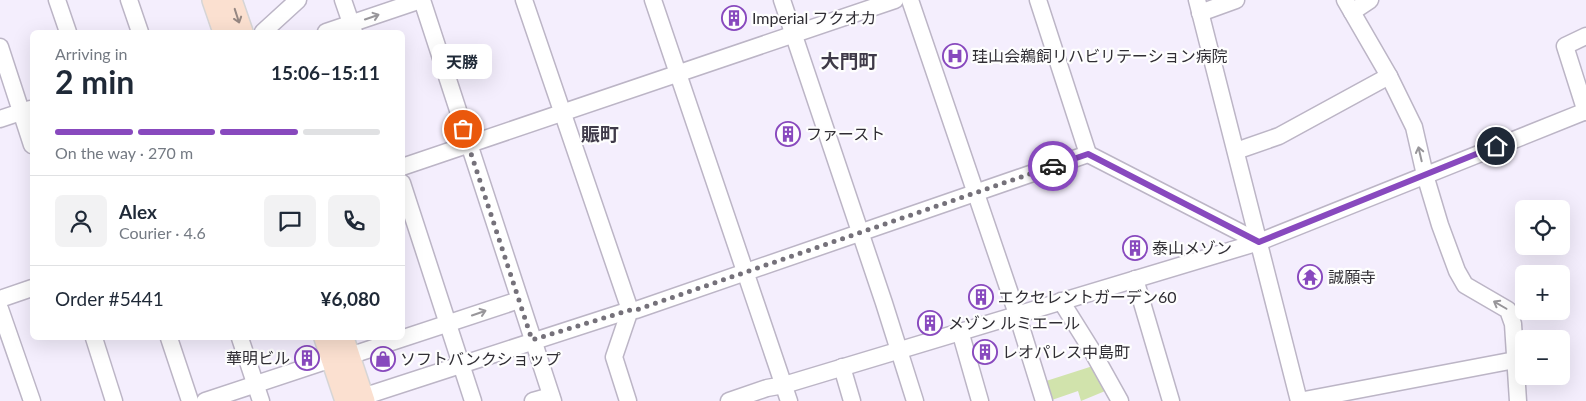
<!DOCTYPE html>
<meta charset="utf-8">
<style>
body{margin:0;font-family:Lato,"Noto Sans JP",sans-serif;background:#f2f2f3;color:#1f2937;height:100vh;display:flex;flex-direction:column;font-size:19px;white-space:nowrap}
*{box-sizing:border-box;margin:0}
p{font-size:16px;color:#747a83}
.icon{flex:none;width:28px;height:28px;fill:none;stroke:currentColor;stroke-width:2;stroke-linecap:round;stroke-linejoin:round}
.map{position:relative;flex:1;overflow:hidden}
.details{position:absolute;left:30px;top:30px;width:375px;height:310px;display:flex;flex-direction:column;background:#fff;border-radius:8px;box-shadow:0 5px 20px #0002}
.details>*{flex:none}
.tools{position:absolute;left:1515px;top:200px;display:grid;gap:10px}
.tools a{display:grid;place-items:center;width:55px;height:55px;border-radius:8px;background:#fff;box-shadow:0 5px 20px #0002;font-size:25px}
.pin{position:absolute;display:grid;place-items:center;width:42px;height:42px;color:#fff;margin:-21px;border:2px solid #fff;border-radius:50%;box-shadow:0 1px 5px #0007}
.courier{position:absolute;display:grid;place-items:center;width:50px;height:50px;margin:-25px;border:4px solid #8849be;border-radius:50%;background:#fff;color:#222;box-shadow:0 1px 6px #0007}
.bubble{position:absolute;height:35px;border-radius:8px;background:#fff;box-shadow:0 5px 20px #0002;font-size:16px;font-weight:700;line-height:35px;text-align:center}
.summary em{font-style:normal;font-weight:700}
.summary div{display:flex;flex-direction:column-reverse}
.summary{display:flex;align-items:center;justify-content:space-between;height:85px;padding:0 25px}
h1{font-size:32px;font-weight:700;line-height:38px}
.bar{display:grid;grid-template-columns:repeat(4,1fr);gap:8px 5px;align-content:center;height:60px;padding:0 25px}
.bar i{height:6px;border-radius:4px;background:#e0e1e3}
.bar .selected{background:#8849be}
.bar p{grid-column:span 4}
.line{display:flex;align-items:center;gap:12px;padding:0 25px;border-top:1px solid #e0e1e3}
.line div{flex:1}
.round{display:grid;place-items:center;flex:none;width:52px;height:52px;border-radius:8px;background:#f2f2f3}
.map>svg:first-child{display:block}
.green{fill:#d1e3ac}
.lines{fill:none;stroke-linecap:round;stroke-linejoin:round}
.minor-casing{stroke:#bcb5c6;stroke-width:19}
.major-casing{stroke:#d6d5d6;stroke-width:24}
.minor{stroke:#fff;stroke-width:16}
.major{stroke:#fbe0d0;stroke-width:21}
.oneway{stroke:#968782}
.oneway2{stroke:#98969a}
.done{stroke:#75717a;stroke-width:5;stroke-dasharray:0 9}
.route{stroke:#8849be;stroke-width:6}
.labels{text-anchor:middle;stroke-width:4.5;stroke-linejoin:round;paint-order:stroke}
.poi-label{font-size:16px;fill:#302e34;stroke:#fefefe;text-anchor:start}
.quarter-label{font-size:19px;font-weight:bold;fill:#3f3a48;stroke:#fefefe}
</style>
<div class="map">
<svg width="1586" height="401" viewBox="0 0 1586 401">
<rect width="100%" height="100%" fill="#f4eefd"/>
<polygon class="green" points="1096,365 1110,389 1081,401 1078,391 1049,401 1043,382"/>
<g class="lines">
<defs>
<g id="minor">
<polyline points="57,0 68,32"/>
<polyline points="129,0 140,32"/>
<polyline points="343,0 354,32"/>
<polyline points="422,0 553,401"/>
<polyline points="524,0 630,310 636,310 1088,154 1259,242"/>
<polyline points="653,0 789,401"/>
<polyline points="782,0 884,303 915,401"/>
<polyline points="910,0 1017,314 1044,401"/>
<polyline points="1038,0 1088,154"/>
<polyline points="1197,0 1299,401"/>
<polyline points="1345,0 1389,76 1414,127 1425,175 1440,225 1457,271 1465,285 1508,310 1513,324 1518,401"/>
<polyline points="1352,12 1370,0"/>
<polyline points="1200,13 1236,0"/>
<polyline points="263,32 298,0"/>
<polyline points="326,32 421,0"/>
<polyline points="1586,36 1565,46 1586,112"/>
<polyline points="0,47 32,145"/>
<polyline points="0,119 30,109"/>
<polyline points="1236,151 1279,136 1389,76"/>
<polyline points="402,167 895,0"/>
<polyline points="402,183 473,401"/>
<polyline points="1135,279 1171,401"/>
<polyline points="0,299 32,288"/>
<polyline points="1061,301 1091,349 1120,401"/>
<polyline points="0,309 32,401"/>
<polyline points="960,331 980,401"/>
<polyline points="94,338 114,401"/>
<polyline points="169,338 190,401"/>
<polyline points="240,338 261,401"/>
<polyline points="349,356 519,300"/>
<polyline points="842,367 852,401"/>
<polyline points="362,397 630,310"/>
<polyline points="205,401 332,359"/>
<polyline points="533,401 551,396"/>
<polyline points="628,401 614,357 630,310"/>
<polyline points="729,401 767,388 784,385 1259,242 1586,111"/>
<polyline points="1299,401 1515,360"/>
</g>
<g id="major">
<polyline points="213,0 224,32"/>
<polyline points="231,0 242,32"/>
<polyline points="325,338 346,401"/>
<polyline points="343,338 364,401"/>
</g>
</defs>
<use href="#minor" class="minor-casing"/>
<use href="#major" class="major-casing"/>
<use href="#minor" class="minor"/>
<use href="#major" class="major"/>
</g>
<defs><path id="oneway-shaft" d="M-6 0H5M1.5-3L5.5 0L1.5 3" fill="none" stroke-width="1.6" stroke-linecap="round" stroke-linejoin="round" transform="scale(1.25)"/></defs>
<use class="oneway" href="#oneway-shaft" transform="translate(237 16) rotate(72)"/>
<g class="oneway2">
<use href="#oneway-shaft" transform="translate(372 17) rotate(-19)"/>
<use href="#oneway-shaft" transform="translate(1420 154) rotate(-103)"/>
<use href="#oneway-shaft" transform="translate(1500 305) rotate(-150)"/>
<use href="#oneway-shaft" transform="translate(479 313) rotate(-19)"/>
</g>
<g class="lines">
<polyline class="done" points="463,129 532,340 630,310 636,310 1053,166"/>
<polyline class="route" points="1053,166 1088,154 1259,242 1496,146"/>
</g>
<defs>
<symbol id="building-ring" viewBox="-11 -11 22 22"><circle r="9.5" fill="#fefefe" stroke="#8849be" stroke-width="1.5"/><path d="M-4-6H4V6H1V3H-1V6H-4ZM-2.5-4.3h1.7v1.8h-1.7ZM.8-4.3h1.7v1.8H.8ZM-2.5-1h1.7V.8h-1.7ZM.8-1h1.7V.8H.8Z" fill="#8849be"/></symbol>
<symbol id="hospital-ring" viewBox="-11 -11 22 22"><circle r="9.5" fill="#fefefe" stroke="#8849be" stroke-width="1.5"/><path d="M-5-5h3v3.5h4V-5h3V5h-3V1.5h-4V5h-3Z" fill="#8849be"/></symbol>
<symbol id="temple-ring" viewBox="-11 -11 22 22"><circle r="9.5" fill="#fefefe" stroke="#8849be" stroke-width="1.5"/><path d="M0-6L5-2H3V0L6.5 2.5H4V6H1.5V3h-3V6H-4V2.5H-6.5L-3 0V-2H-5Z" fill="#8849be"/></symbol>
<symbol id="shop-ring" viewBox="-11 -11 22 22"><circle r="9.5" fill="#fefefe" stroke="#8849be" stroke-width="1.5"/><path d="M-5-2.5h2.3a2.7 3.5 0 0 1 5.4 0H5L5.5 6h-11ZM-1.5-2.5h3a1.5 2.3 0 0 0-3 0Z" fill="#8849be"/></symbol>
</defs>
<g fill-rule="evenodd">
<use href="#building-ring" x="720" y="4" width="28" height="28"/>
<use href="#hospital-ring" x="941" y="42" width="28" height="28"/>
<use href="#building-ring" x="774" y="120" width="28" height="28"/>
<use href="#building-ring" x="1121" y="234" width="28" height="28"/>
<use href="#temple-ring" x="1296" y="263" width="28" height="28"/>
<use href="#building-ring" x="967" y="283" width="28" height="28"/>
<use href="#building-ring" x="916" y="309" width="28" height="28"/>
<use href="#building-ring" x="971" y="338" width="28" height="28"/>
<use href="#building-ring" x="293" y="344" width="28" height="28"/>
<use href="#shop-ring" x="369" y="345" width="28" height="28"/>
</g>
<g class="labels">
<g class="poi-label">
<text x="752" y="24">Imperial フクオカ</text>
<text x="972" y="62">珪山会鵜飼リハビリテーション病院</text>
<text x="806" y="140">ファースト</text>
<text x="1152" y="254">泰山メゾン</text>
<text x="1328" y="283">誠願寺</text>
<text x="998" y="303">エクセレントガーデン60</text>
<text x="948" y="329">メゾン ルミエール</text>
<text x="1002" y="358">レオパレス中島町</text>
<text x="290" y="364" text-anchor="end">華明ビル</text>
<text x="400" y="365">ソフトバンクショップ</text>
</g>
<g class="quarter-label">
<text x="849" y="68">大門町</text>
<text x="600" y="141">賑町</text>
</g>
</g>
</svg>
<div class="tools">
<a><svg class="icon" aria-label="locate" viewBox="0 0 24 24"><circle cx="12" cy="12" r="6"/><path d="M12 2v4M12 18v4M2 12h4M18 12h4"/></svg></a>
<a>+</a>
<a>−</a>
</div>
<div class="pin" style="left:463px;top:129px;background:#ea580c"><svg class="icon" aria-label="bag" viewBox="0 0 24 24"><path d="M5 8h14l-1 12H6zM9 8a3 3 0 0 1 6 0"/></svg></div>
<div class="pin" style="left:1496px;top:146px;background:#1f2937"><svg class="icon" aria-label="home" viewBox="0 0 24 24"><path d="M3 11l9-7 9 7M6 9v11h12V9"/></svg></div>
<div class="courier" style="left:1053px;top:166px"><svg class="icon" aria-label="car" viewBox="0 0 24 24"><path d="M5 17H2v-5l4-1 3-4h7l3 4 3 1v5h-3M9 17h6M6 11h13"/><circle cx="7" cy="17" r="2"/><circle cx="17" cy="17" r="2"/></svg></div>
<div class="bubble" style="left:432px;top:44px;width:60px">天勝</div>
<section class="details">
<div class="summary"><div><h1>2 min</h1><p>Arriving in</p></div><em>15:06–15:11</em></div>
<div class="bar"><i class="selected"></i><i class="selected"></i><i class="selected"></i><i></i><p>On the way · 270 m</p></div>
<div class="line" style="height:90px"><a class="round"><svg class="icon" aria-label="person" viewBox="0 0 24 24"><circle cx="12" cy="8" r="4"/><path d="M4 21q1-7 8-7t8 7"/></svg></a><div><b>Alex</b><p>Courier · 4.6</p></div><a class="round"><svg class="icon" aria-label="chat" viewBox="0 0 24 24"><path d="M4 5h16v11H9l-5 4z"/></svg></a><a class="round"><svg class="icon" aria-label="phone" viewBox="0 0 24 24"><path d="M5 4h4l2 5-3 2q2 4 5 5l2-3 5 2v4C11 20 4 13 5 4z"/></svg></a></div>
<div class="line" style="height:65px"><div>Order #5441</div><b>¥6,080</b></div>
</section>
</div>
